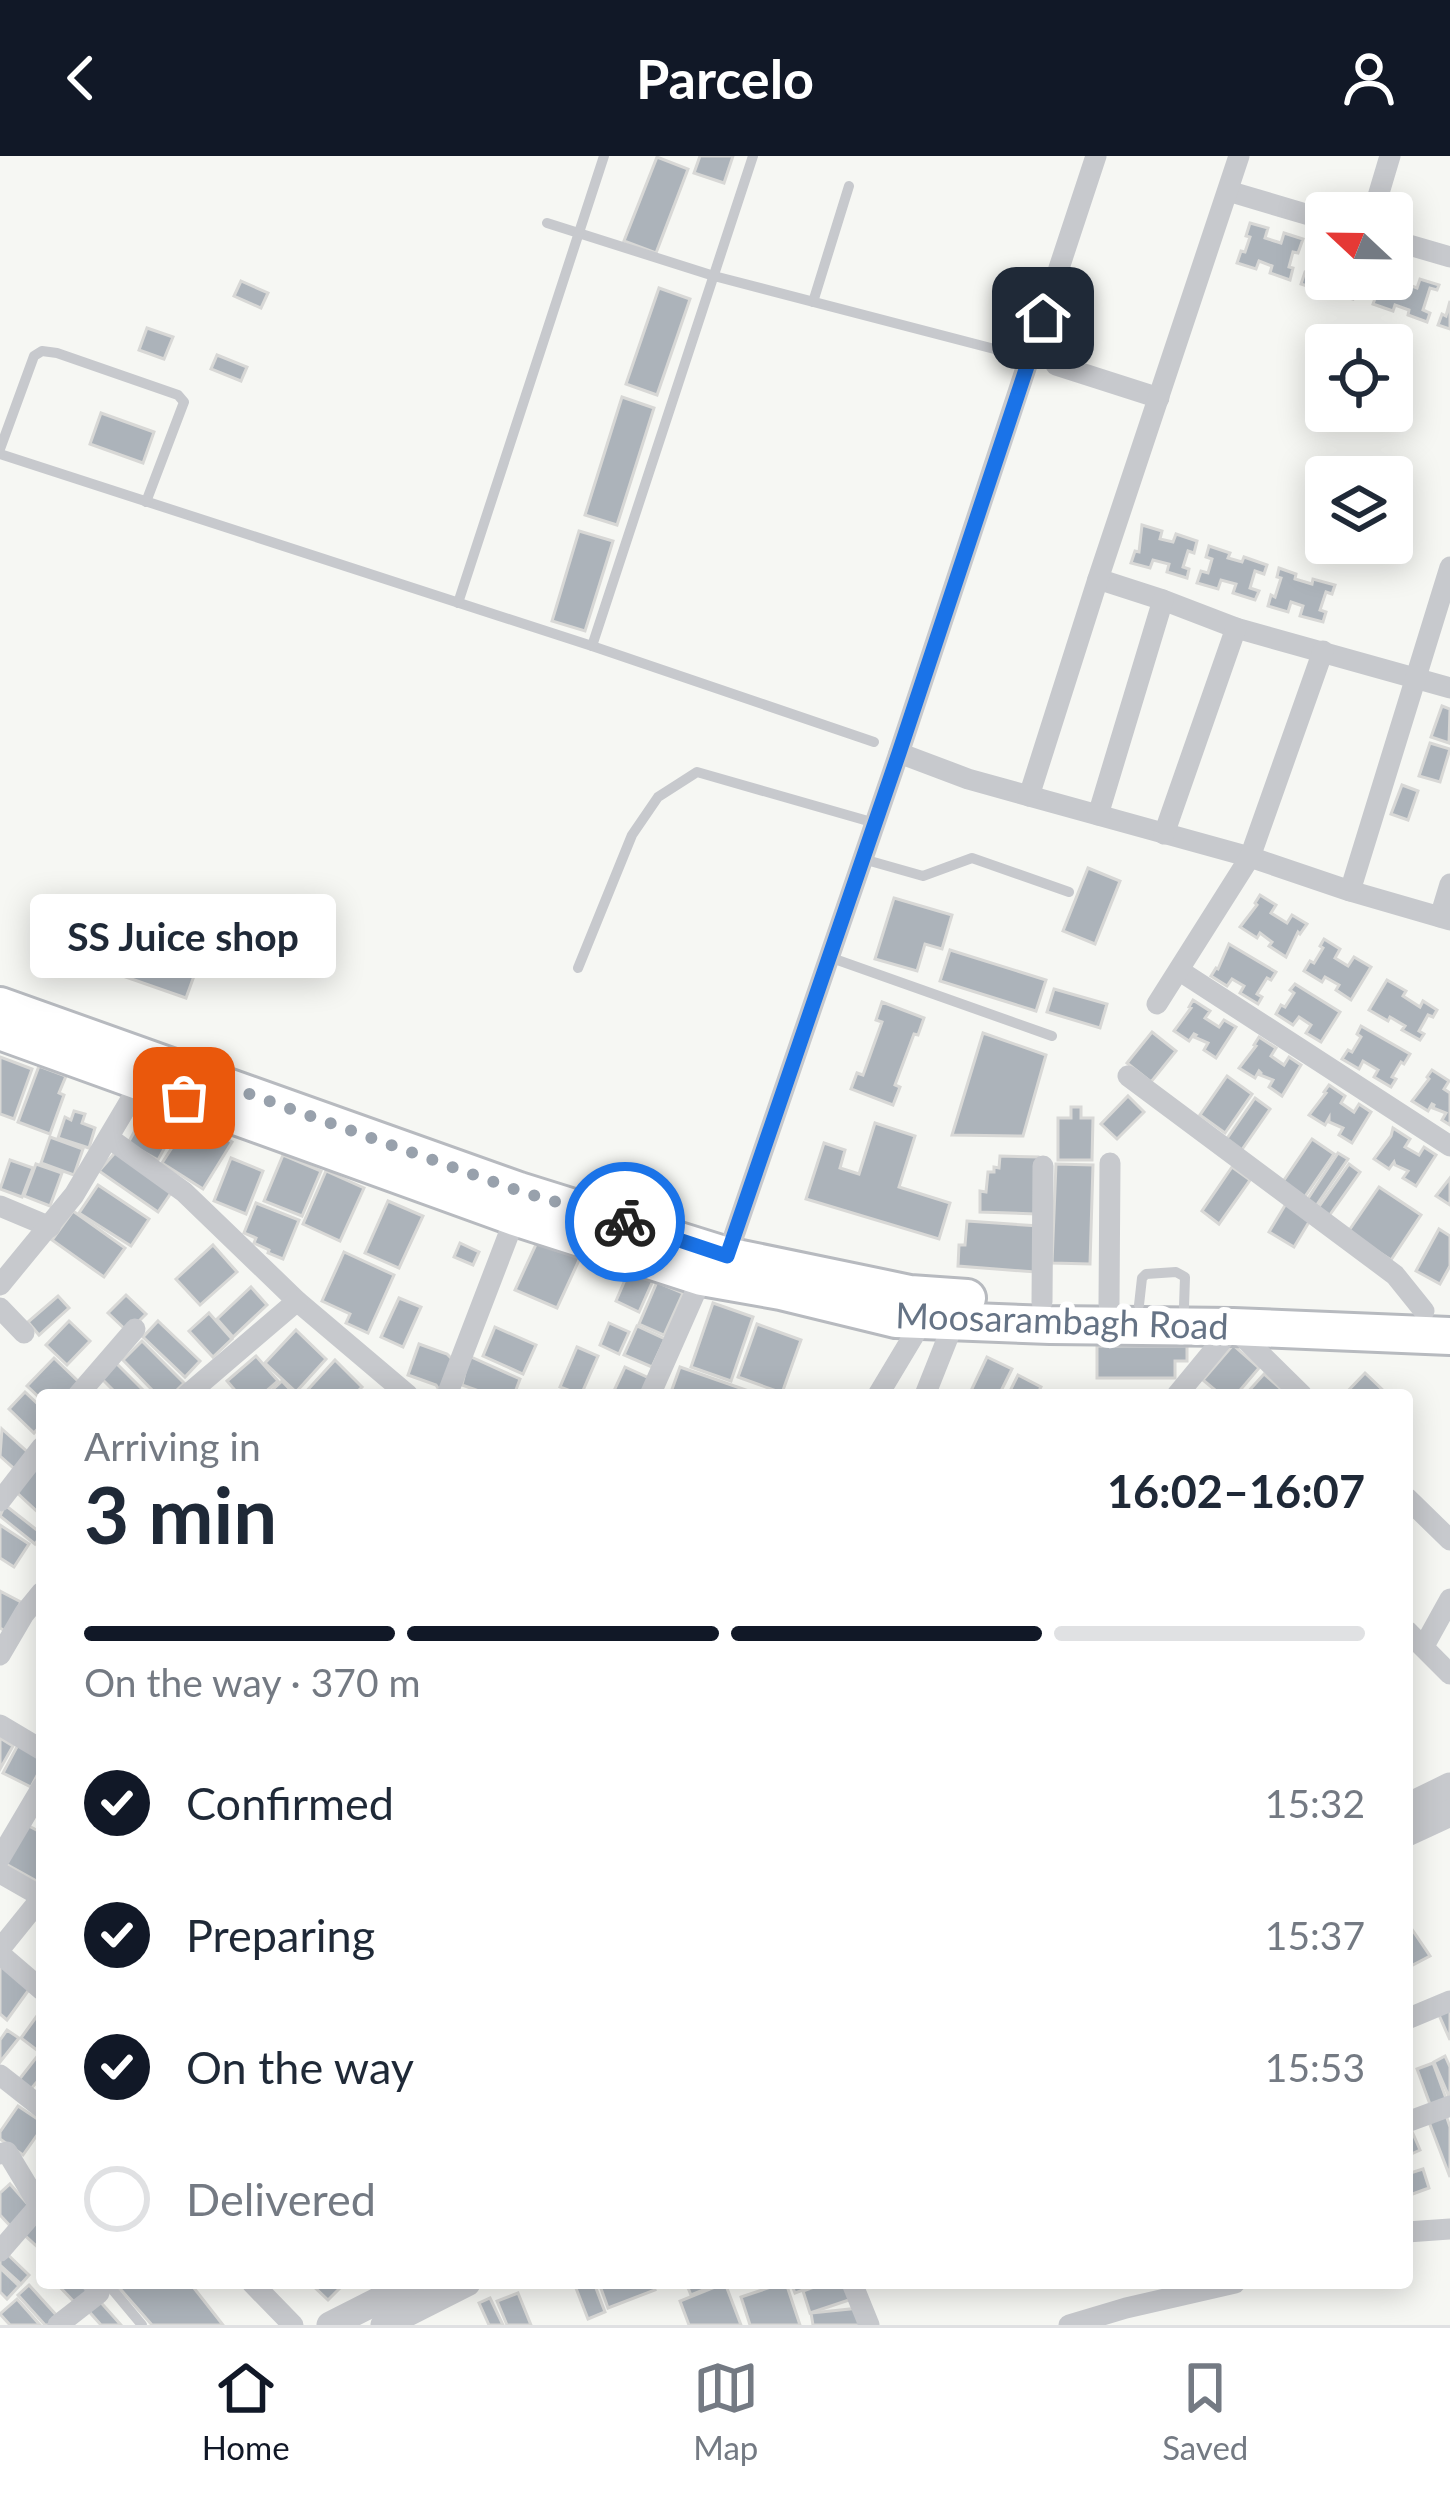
<!DOCTYPE html>
<meta charset="utf-8">
<style>
body{margin:0;font-family:Lato,sans-serif;background:#f2f2f3;color:#1f2937;height:100vh;display:flex;flex-direction:column;font-size:45px;white-space:nowrap}
*{box-sizing:border-box;margin:0}
p{font-size:39px;color:#747a83}
.icon{flex:none;width:66px;height:66px;fill:none;stroke:currentColor;stroke-width:2;stroke-linecap:round;stroke-linejoin:round}
.map{position:relative;flex:1;overflow:hidden}
.details{position:absolute;left:36px;top:1233px;width:1377px;height:900px;display:flex;flex-direction:column;background:#fff;border-radius:12px;box-shadow:0 6px 30px #0003}
.details>*{flex:none}
.needle{width:78px;rotate:292deg}
.controls{position:absolute;left:1305px;top:36px;display:grid;gap:24px}
.controls a{display:grid;place-items:center;width:108px;height:108px;border-radius:12px;background:#fff;box-shadow:0 6px 30px #0003;font-size:60px}
.pin{position:absolute;display:grid;place-items:center;width:102px;height:102px;color:#fff;margin:-51px;border-radius:24px;box-shadow:0 6px 18px #0006}
.courier{position:absolute;display:grid;place-items:center;width:120px;height:120px;margin:-60px;border:9px solid #1a73e8;border-radius:50%;background:#fff;color:#222;box-shadow:0 3px 15px #0007}
.bubble{position:absolute;height:84px;border-radius:12px;background:#fff;box-shadow:0 6px 30px #0003;font-size:39px;font-weight:700;line-height:84px;text-align:center}
.overview em{font-style:normal;font-weight:700}
.overview div{display:flex;flex-direction:column-reverse}
.overview{display:flex;align-items:center;justify-content:space-between;height:204px;padding:0 48px}
h1{font-size:78px;font-weight:700;line-height:90px}
.bar{display:grid;grid-template-columns:repeat(4,1fr);gap:18px 12px;align-content:center;height:144px;padding:0 48px}
.bar i{height:15px;border-radius:9px;background:#e0e1e3}
.bar .current{background:#111827}
.bar p{grid-column:span 4}
ol{padding:0 48px;list-style:none}
li{display:flex;align-items:center;gap:36px;height:132px}
li p{margin-inline-start:auto}
li .icon{padding:12px;border-radius:50%;background:#111827;color:#fff;stroke-width:4}
li:last-child{color:#747a83}
li i{width:66px;height:66px;border:6px solid #e0e1e3;border-radius:50%}
header{display:flex;justify-content:space-between;align-items:center;height:156px;padding:0 48px;background:#111827;color:#fff;font-size:54px;font-weight:700}
.tabs{display:flex;justify-content:space-around;align-items:center;height:168px;border-top:3px solid #e0e1e3;background:#fff;font-size:33px;color:#747a83}
.tabs a{display:grid;justify-items:center;gap:6px}
.tabs .current{color:#111827}
.map>svg:first-child{display:block}
.building{fill:#acb3ba;stroke:#d8d8d6;stroke-width:3}
.lines{fill:none;stroke-linecap:round;stroke-linejoin:round}
.primary-casing{stroke:#b7babf;stroke-width:42}
.service{stroke:#c7c9cd;stroke-width:10}
.minor{stroke:#c7c9cd;stroke-width:21}
.tertiary{stroke:#c7c9cd;stroke-width:27}
.primary{stroke:#fff;stroke-width:36}
.done{stroke:#98a1ac;stroke-width:12;stroke-dasharray:0 21.6}
.route{stroke:#1a73e8;stroke-width:15}
.labels{text-anchor:middle;stroke-width:12;stroke-linejoin:round;paint-order:stroke}
.street-label{font-size:36px;fill:#657385;stroke:#fff}
</style>
<header><svg class="icon" aria-label="back" viewBox="0 0 24 24"><path d="M15 5l-7 7 7 7"/></svg>Parcelo<svg class="icon" aria-label="person" viewBox="0 0 24 24"><circle cx="12" cy="8" r="4"/><path d="M4 21q1-7 8-7t8 7"/></svg></header>
<div class="map">
<svg width="1450" height="2169" viewBox="0 0 1450 2169">
<rect width="100%" height="100%" fill="#f6f7f3"/>
<g class="building">
<polygon points="700,0 733,0 724,27 694,17"/>
<polygon points="657,1 688,13 656,97 624,85"/>
<polygon points="1250,67 1268,72 1265,82 1281,87 1284,77 1303,83 1298,97 1293,96 1289,111 1293,112 1290,124 1270,117 1272,110 1259,105 1256,113 1237,107 1241,95 1245,96 1250,81 1246,80"/>
<polygon points="1314,88 1326,92 1326,123 1354,123 1352,130 1357,132 1353,143 1335,137 1337,132 1322,127 1319,134 1301,128 1305,116 1309,117 1314,101 1310,100"/>
<polygon points="1392,114 1403,118 1401,126 1417,132 1420,123 1439,129 1437,134 1430,132 1423,154 1430,157 1427,166 1408,159 1409,154 1395,149 1393,155 1373,148 1377,137 1381,138 1385,123 1392,123"/>
<polygon points="241,125 268,137 261,152 234,140"/>
<polygon points="659,132 690,143 657,239 626,228"/>
<polygon points="1450,145 1450,173 1438,169 1442,158 1446,160"/>
<polygon points="147,172 173,181 164,203 139,194"/>
<polygon points="217,199 247,211 241,225 211,213"/>
<polygon points="622,241 654,252 617,369 585,359"/>
<polygon points="101,257 154,276 143,307 90,288"/>
<polygon points="1142,369 1162,375 1160,383 1173,386 1176,378 1197,385 1194,397 1188,395 1183,411 1189,413 1187,422 1167,416 1169,408 1153,404 1150,412 1131,407 1135,395 1139,396"/>
<polygon points="579,375 613,385 585,475 552,465"/>
<polygon points="1209,390 1230,397 1228,402 1242,406 1244,401 1267,409 1264,418 1255,415 1250,432 1259,435 1255,444 1233,437 1236,428 1221,424 1218,433 1197,427 1201,415 1208,417 1212,403 1206,401"/>
<polygon points="1279,412 1296,418 1295,423 1312,428 1313,423 1335,429 1332,438 1326,436 1320,454 1326,456 1323,466 1300,460 1303,450 1291,446 1288,456 1268,450 1271,439 1275,441 1281,422 1277,421"/>
<polygon points="1442,550 1450,553 1449,587 1431,581"/>
<polygon points="1430,587 1450,593 1440,626 1419,620"/>
<polygon points="1402,629 1418,635 1408,664 1391,658"/>
<polygon points="1088,712 1120,725 1095,788 1063,775"/>
<polygon points="1260,739 1276,749 1271,757 1287,767 1292,759 1307,768 1300,778 1298,776 1286,801 1269,790 1272,786 1260,777 1257,782 1240,771 1257,749 1255,747"/>
<polygon points="894,742 952,759 942,793 925,788 917,815 875,803"/>
<polygon points="132,775 202,798 186,842 120,819"/>
<polygon points="1324,783 1340,793 1335,802 1348,810 1354,801 1371,811 1351,844 1336,834 1339,829 1325,821 1322,826 1304,815 1310,805 1314,807 1323,792 1320,790"/>
<polygon points="1229,788 1276,816 1271,824 1267,822 1257,838 1262,841 1258,848 1240,837 1244,830 1232,823 1227,830 1211,820 1216,812 1218,813"/>
<polygon points="950,794 1046,824 1036,855 940,825"/>
<polygon points="1387,824 1406,835 1403,840 1420,851 1423,845 1437,854 1433,861 1428,859 1419,875 1424,878 1420,884 1402,874 1405,870 1390,861 1388,865 1369,854"/>
<polygon points="1295,828 1340,856 1321,886 1306,877 1311,869 1299,861 1293,869 1276,858 1281,849 1285,851 1294,837 1290,834"/>
<polygon points="1054,833 1107,848 1100,872 1047,856"/>
<polygon points="1193,844 1210,855 1205,862 1219,871 1224,864 1236,871 1216,902 1204,894 1208,887 1194,881 1196,879 1194,878 1189,885 1174,875 1191,852 1189,851"/>
<polygon points="882,846 924,862 918,879 914,878 895,929 900,931 893,949 851,933 857,917 863,919 882,866 876,864"/>
<polygon points="1361,870 1410,898 1404,908 1401,906 1392,921 1396,923 1391,931 1374,921 1378,914 1363,905 1359,913 1342,903 1348,894 1352,896 1361,881 1357,878"/>
<polygon points="1152,876 1176,895 1151,926 1127,907"/>
<polygon points="983,877 1046,899 1023,980 952,979"/>
<polygon points="1259,881 1276,892 1271,900 1284,909 1289,901 1301,909 1282,940 1269,931 1273,924 1260,919 1261,917 1259,915 1255,922 1239,912 1256,890 1254,889"/>
<polygon points="0,901 32,913 14,963 0,958"/>
<polygon points="39,910 66,920 59,937 64,939 50,978 18,966"/>
<polygon points="1432,914 1449,925 1444,933 1450,937 1450,969 1442,964 1446,957 1433,952 1434,949 1432,948 1428,955 1412,945 1429,923 1427,921"/>
<polygon points="1227,920 1252,938 1225,977 1200,959"/>
<polygon points="1329,929 1345,940 1341,947 1354,956 1359,948 1371,956 1352,987 1339,979 1343,972 1329,966 1329,962 1325,969 1309,959 1326,937 1324,936"/>
<polygon points="1128,940 1144,956 1117,983 1101,968"/>
<polygon points="1255,942 1270,953 1241,995 1226,984"/>
<polygon points="150,948 179,965 158,1004 128,987"/>
<polygon points="1071,951 1081,951 1081,962 1093,962 1092,1004 1058,1004 1058,962 1071,962"/>
<polygon points="74,955 85,958 82,967 95,972 89,992 58,982 65,961 71,964"/>
<polygon points="192,961 232,986 203,1033 162,1007"/>
<polygon points="875,967 915,980 899,1031 950,1047 939,1083 806,1043 824,987 845,994 840,1012 859,1018"/>
<polygon points="1393,972 1410,983 1405,991 1419,999 1424,991 1436,999 1416,1030 1403,1022 1408,1015 1395,1009 1394,1006 1389,1013 1374,1003 1391,980"/>
<polygon points="50,981 83,993 74,1019 41,1007"/>
<polygon points="1312,983 1334,998 1304,1042 1282,1027"/>
<polygon points="120,991 175,1031 158,1056 99,1015"/>
<polygon points="1338,997 1348,1003 1316,1050 1307,1044"/>
<polygon points="283,999 321,1015 302,1060 264,1045"/>
<polygon points="1000,1000 1038,1001 1036,1058 980,1056 980,1035 986,1036 988,1016 994,1016 994,1011 999,1012"/>
<polygon points="231,1002 263,1015 246,1058 214,1045"/>
<polygon points="10,1004 33,1012 22,1041 0,1033"/>
<polygon points="36,1008 62,1017 50,1050 24,1040"/>
<polygon points="1056,1008 1093,1009 1090,1108 1052,1107"/>
<polygon points="1349,1008 1360,1016 1329,1060 1318,1052"/>
<polygon points="1232,1011 1250,1024 1219,1068 1202,1055"/>
<polygon points="326,1015 364,1032 340,1085 303,1068"/>
<polygon points="1450,1022 1450,1049 1436,1040"/>
<polygon points="98,1029 149,1063 131,1090 79,1057"/>
<polygon points="1379,1031 1421,1059 1391,1104 1348,1076"/>
<polygon points="388,1045 423,1060 399,1112 365,1097"/>
<polygon points="1287,1046 1312,1061 1294,1091 1269,1076"/>
<polygon points="256,1047 299,1064 283,1103 268,1097 269,1094 254,1087 256,1082 244,1077"/>
<polygon points="73,1055 125,1092 104,1121 52,1084"/>
<polygon points="967,1065 1039,1070 1035,1116 958,1110 959,1089 965,1089"/>
<polygon points="1439,1073 1450,1080 1450,1110 1440,1128 1416,1115"/>
<polygon points="538,1084 580,1102 557,1152 515,1134"/>
<polygon points="460,1087 479,1096 473,1109 454,1101"/>
<polygon points="213,1089 237,1116 200,1149 176,1123"/>
<polygon points="344,1096 394,1119 368,1177 346,1167 350,1158 322,1145"/>
<polygon points="631,1110 655,1120 639,1156 616,1145"/>
<polygon points="657,1126 683,1137 664,1179 639,1168"/>
<polygon points="251,1131 267,1149 233,1181 217,1163"/>
<polygon points="126,1139 146,1158 128,1176 108,1157"/>
<polygon points="58,1140 69,1152 39,1179 28,1166"/>
<polygon points="399,1142 421,1151 403,1191 381,1181"/>
<polygon points="713,1147 753,1161 731,1225 691,1211"/>
<polygon points="209,1157 232,1183 213,1201 189,1175"/>
<polygon points="69,1165 90,1185 67,1209 46,1189"/>
<polygon points="158,1165 200,1205 185,1221 143,1181"/>
<polygon points="609,1167 629,1176 619,1198 600,1189"/>
<polygon points="757,1168 801,1184 782,1237 738,1221"/>
<polygon points="637,1170 665,1183 652,1211 624,1199"/>
<polygon points="495,1171 536,1189 523,1218 483,1200"/>
<polygon points="296,1174 326,1203 296,1236 265,1207"/>
<polygon points="142,1185 184,1227 172,1239 157,1239 123,1204"/>
<polygon points="419,1188 447,1198 453,1204 441,1237 436,1229 408,1219"/>
<polygon points="1233,1189 1259,1212 1236,1239 1221,1239 1203,1224"/>
<polygon points="1097,1190 1187,1190 1187,1205 1175,1205 1175,1222 1097,1222"/>
<polygon points="577,1191 598,1200 581,1239 560,1231"/>
<polygon points="256,1200 278,1225 262,1239 239,1239 227,1225"/>
<polygon points="469,1200 520,1223 514,1239 490,1239 462,1229"/>
<polygon points="987,1201 1012,1213 999,1239 969,1239"/>
<polygon points="54,1202 81,1228 70,1239 42,1239 42,1244 27,1230"/>
<polygon points="335,1204 362,1231 354,1239 303,1239"/>
<polygon points="114,1205 148,1239 118,1239 99,1220"/>
<polygon points="625,1211 649,1222 641,1239 612,1239"/>
<polygon points="680,1211 760,1239 670,1239"/>
<polygon points="1365,1217 1388,1239 1344,1239"/>
<polygon points="1264,1218 1282,1234 1278,1239 1245,1239"/>
<polygon points="1018,1219 1041,1231 1037,1239 1008,1239"/>
<polygon points="282,1225 295,1239 267,1239"/>
<polygon points="25,1236 42,1252 42,1268 34,1277 9,1253"/>
<polygon points="2,1273 32,1300 18,1316 0,1300"/>
<polygon points="42,1304 42,1360 15,1335"/>
<polygon points="5,1349 42,1378 35,1388 0,1360"/>
<polygon points="0,1369 29,1388 14,1411 0,1402"/>
<polygon points="0,1435 21,1446 5,1475 0,1472"/>
<polygon points="0,1582 13,1590 0,1613"/>
<polygon points="19,1587 42,1599 42,1610 31,1631 3,1617"/>
<polygon points="27,1669 42,1677 42,1728 6,1708"/>
<polygon points="1407,1766 1430,1800 1407,1812"/>
<polygon points="0,1805 33,1828 7,1864 0,1858"/>
<polygon points="42,1853 42,1898 21,1882"/>
<polygon points="1450,1854 1450,1884 1439,1859"/>
<polygon points="7,1874 19,1882 0,1906 0,1884"/>
<polygon points="39,1898 42,1900 42,1920 30,1934 18,1925"/>
<polygon points="1445,1900 1450,1911 1450,1943 1434,1906"/>
<polygon points="1433,1907 1447,1945 1431,1951 1417,1913"/>
<polygon points="18,1950 42,1966 42,1972 23,1999 0,1983 0,1976"/>
<polygon points="1446,1959 1450,1971 1450,2021 1429,1966"/>
<polygon points="1411,1973 1420,1994 1407,2000 1407,1975"/>
<polygon points="1423,2013 1429,2032 1407,2040 1407,2018"/>
<polygon points="10,2028 33,2054 12,2072 0,2059 0,2037"/>
<polygon points="33,2061 42,2070 42,2095 20,2075"/>
<polygon points="3,2094 29,2119 21,2128 0,2109 0,2097"/>
<polygon points="0,2112 19,2130 7,2143 0,2136"/>
<polygon points="56,2127 82,2127 92,2138 79,2151"/>
<polygon points="115,2127 190,2127 223,2169 152,2169"/>
<polygon points="310,2127 345,2127 328,2144"/>
<polygon points="574,2127 594,2127 605,2156 588,2163"/>
<polygon points="599,2127 652,2127 655,2134 608,2152"/>
<polygon points="686,2127 720,2127 691,2139"/>
<polygon points="725,2127 741,2169 689,2169 680,2145"/>
<polygon points="783,2127 786,2127 800,2169 750,2169 741,2141"/>
<polygon points="791,2127 822,2127 795,2137"/>
<polygon points="825,2127 850,2127 855,2142 810,2157 803,2135"/>
<polygon points="29,2129 58,2161 49,2169 45,2169 18,2139"/>
<polygon points="518,2137 531,2169 507,2169 497,2145"/>
<polygon points="96,2141 121,2169 101,2169 85,2151"/>
<polygon points="490,2142 503,2169 489,2169 479,2147"/>
<polygon points="17,2143 40,2169 10,2169 0,2158"/>
<polygon points="860,2152 862,2169 813,2169 811,2157"/>
</g>
<g class="lines">
<defs>
<g id="primary">
<polyline points="0,850 519,1035 727,1100 910,1138 967,1142"/>
<polyline points="0,875 515,1061 702,1121 781,1135 896,1163 1050,1169 1233,1171 1450,1180"/>
</g>
</defs>
<use href="#primary" class="primary-casing"/>
<g class="service">
<polyline points="547,67 714,120 1029,202"/>
<polyline points="813,146 849,30"/>
<polyline points="0,293 34,200 42,195 57,197 178,239 184,246 146,346"/>
<polyline points="0,298 592,490 874,586"/>
<polyline points="458,447 604,0"/>
<polyline points="592,490 753,0"/>
<polyline points="863,703 923,720 972,702 1069,736"/>
<polyline points="829,801 1052,880"/>
<polyline points="578,812 632,679 658,641 697,616 875,667"/>
<polyline points="1139,1149 1142,1122 1146,1118 1176,1116 1185,1121 1184,1151"/>
<polyline points="107,2127 142,2169"/>
</g>
<g class="minor">
<polyline points="1228,35 1326,64"/>
<polyline points="1373,57 1390,0"/>
<polyline points="1392,84 1450,101"/>
<polyline points="1056,209 1159,242"/>
<polyline points="1098,423 1163,444 1236,472 1450,532"/>
<polyline points="899,597 968,623 1250,701 1350,735 1450,764"/>
<polyline points="1029,640 1098,423 1239,0"/>
<polyline points="1098,659 1163,444"/>
<polyline points="1164,678 1236,472"/>
<polyline points="1350,735 1450,411"/>
<polyline points="1440,761 1450,728"/>
<polyline points="1180,815 1450,990"/>
<polyline points="1157,848 1250,701 1323,495"/>
<polyline points="1128,920 1395,1119 1424,1155"/>
<polyline points="109,982 184,1036 297,1145 408,1239"/>
<polyline points="0,1050 50,1071"/>
<polyline points="725,1106 899,597 1096,0"/>
<polyline points="0,1129 74,1039 146,918"/>
<polyline points="1042,1146 1043,1010"/>
<polyline points="1109,1148 1110,1007"/>
<polyline points="0,1152 24,1177"/>
<polyline points="78,1239 135,1173"/>
<polyline points="187,1239 297,1145"/>
<polyline points="447,1239 518,1054"/>
<polyline points="650,1239 702,1121"/>
<polyline points="878,1239 923,1164"/>
<polyline points="925,1239 954,1166"/>
<polyline points="1177,1239 1233,1171 1302,1239"/>
<polyline points="1407,1342 1450,1384"/>
<polyline points="0,1345 42,1291"/>
<polyline points="1407,1475 1450,1518"/>
<polyline points="1424,1490 1450,1443"/>
<polyline points="0,1499 24,1458 42,1436"/>
<polyline points="0,1569 42,1594"/>
<polyline points="0,1702 42,1631"/>
<polyline points="0,1717 42,1741"/>
<polyline points="0,1793 42,1741"/>
<polyline points="0,1798 42,1834"/>
<polyline points="1407,1863 1450,1845"/>
<polyline points="0,1919 42,1952"/>
<polyline points="1407,1966 1450,1950"/>
<polyline points="0,1998 7,1996 42,2054"/>
<polyline points="1407,2076 1450,2073"/>
<polyline points="0,2095 39,2050"/>
<polyline points="252,2127 293,2169"/>
<polyline points="852,2127 869,2169"/>
<polyline points="58,2169 99,2137 92,2127"/>
<polyline points="1069,2169 1126,2152 1235,2127"/>
</g>
<g class="tertiary">
<polyline points="1407,1651 1450,1630"/>
<polyline points="1407,1677 1450,1657"/>
<polyline points="330,2169 413,2127"/>
<polyline points="384,2169 467,2127"/>
</g>
<use href="#primary" class="primary"/>
</g>
<g class="lines">
<polyline class="done" points="184,942 143,927 152,903 519,1035 625,1066"/>
<polyline class="route" points="625,1066 727,1100 899,597 1043,162"/>
</g>
<g class="labels">
<g class="street-label">
<text transform="translate(1062 1165) rotate(2)" y="13">Moosarambagh Road</text>
</g>
</g>
</svg>
<div class="controls">
<a><svg class="needle" viewBox="-14 -14 28 28"><path d="M0-13l5 13h-10z" fill="#e53935"/><path d="M0 13l5-13h-10z" fill="#747a83"/></svg></a>
<a><svg class="icon" aria-label="locate" viewBox="0 0 24 24"><circle cx="12" cy="12" r="6"/><path d="M12 2v4M12 18v4M2 12h4M18 12h4"/></svg></a>
<a><svg class="icon" aria-label="layers" viewBox="0 0 24 24"><path d="M12 4l9 5-9 5-9-5zM3 14l9 5 9-5"/></svg></a>
</div>
<div class="pin" style="left:184px;top:942px;background:#ea580c"><svg class="icon" aria-label="bag" viewBox="0 0 24 24"><path d="M5 8h14l-1 12H6zM9 8a3 3 0 0 1 6 0"/></svg></div>
<div class="pin" style="left:1043px;top:162px;background:#1f2937"><svg class="icon" aria-label="home" viewBox="0 0 24 24"><path d="M3 11l9-7 9 7M6 9v11h12V9"/></svg></div>
<div class="courier" style="left:625px;top:1066px"><svg class="icon" aria-label="bike" viewBox="0 0 24 24"><circle cx="6" cy="16" r="4"/><circle cx="18" cy="16" r="4"/><path d="M6 16l4-8h5l3 8M10 8l3 8H6M13 5h3"/></svg></div>
<div class="bubble" style="left:30px;top:738px;width:306px">SS Juice shop</div>
<section class="details">
<div class="overview"><div><h1>3 min</h1><p>Arriving in</p></div><em>16:02–16:07</em></div>
<div class="bar"><i class="current"></i><i class="current"></i><i class="current"></i><i></i><p>On the way · 370 m</p></div>
<ol>
<li><svg class="icon" aria-label="check" viewBox="0 0 24 24"><path d="M5 12l5 5 9-10"/></svg>Confirmed<p>15:32</p></li>
<li><svg class="icon" aria-label="check" viewBox="0 0 24 24"><path d="M5 12l5 5 9-10"/></svg>Preparing<p>15:37</p></li>
<li><svg class="icon" aria-label="check" viewBox="0 0 24 24"><path d="M5 12l5 5 9-10"/></svg>On the way<p>15:53</p></li>
<li><i></i>Delivered</li>
</ol>
</section>
</div>
<nav class="tabs">
<a class="current"><svg class="icon" aria-label="home" viewBox="0 0 24 24"><path d="M3 11l9-7 9 7M6 9v11h12V9"/></svg>Home</a>
<a><svg class="icon" aria-label="map" viewBox="0 0 24 24"><path d="M3 6l6-2 6 2 6-2v14l-6 2-6-2-6 2zM9 4v14M15 6v14"/></svg>Map</a>
<a><svg class="icon" aria-label="saved" viewBox="0 0 24 24"><path d="M7 4h10v16l-5-4-5 4z"/></svg>Saved</a>
</nav>
